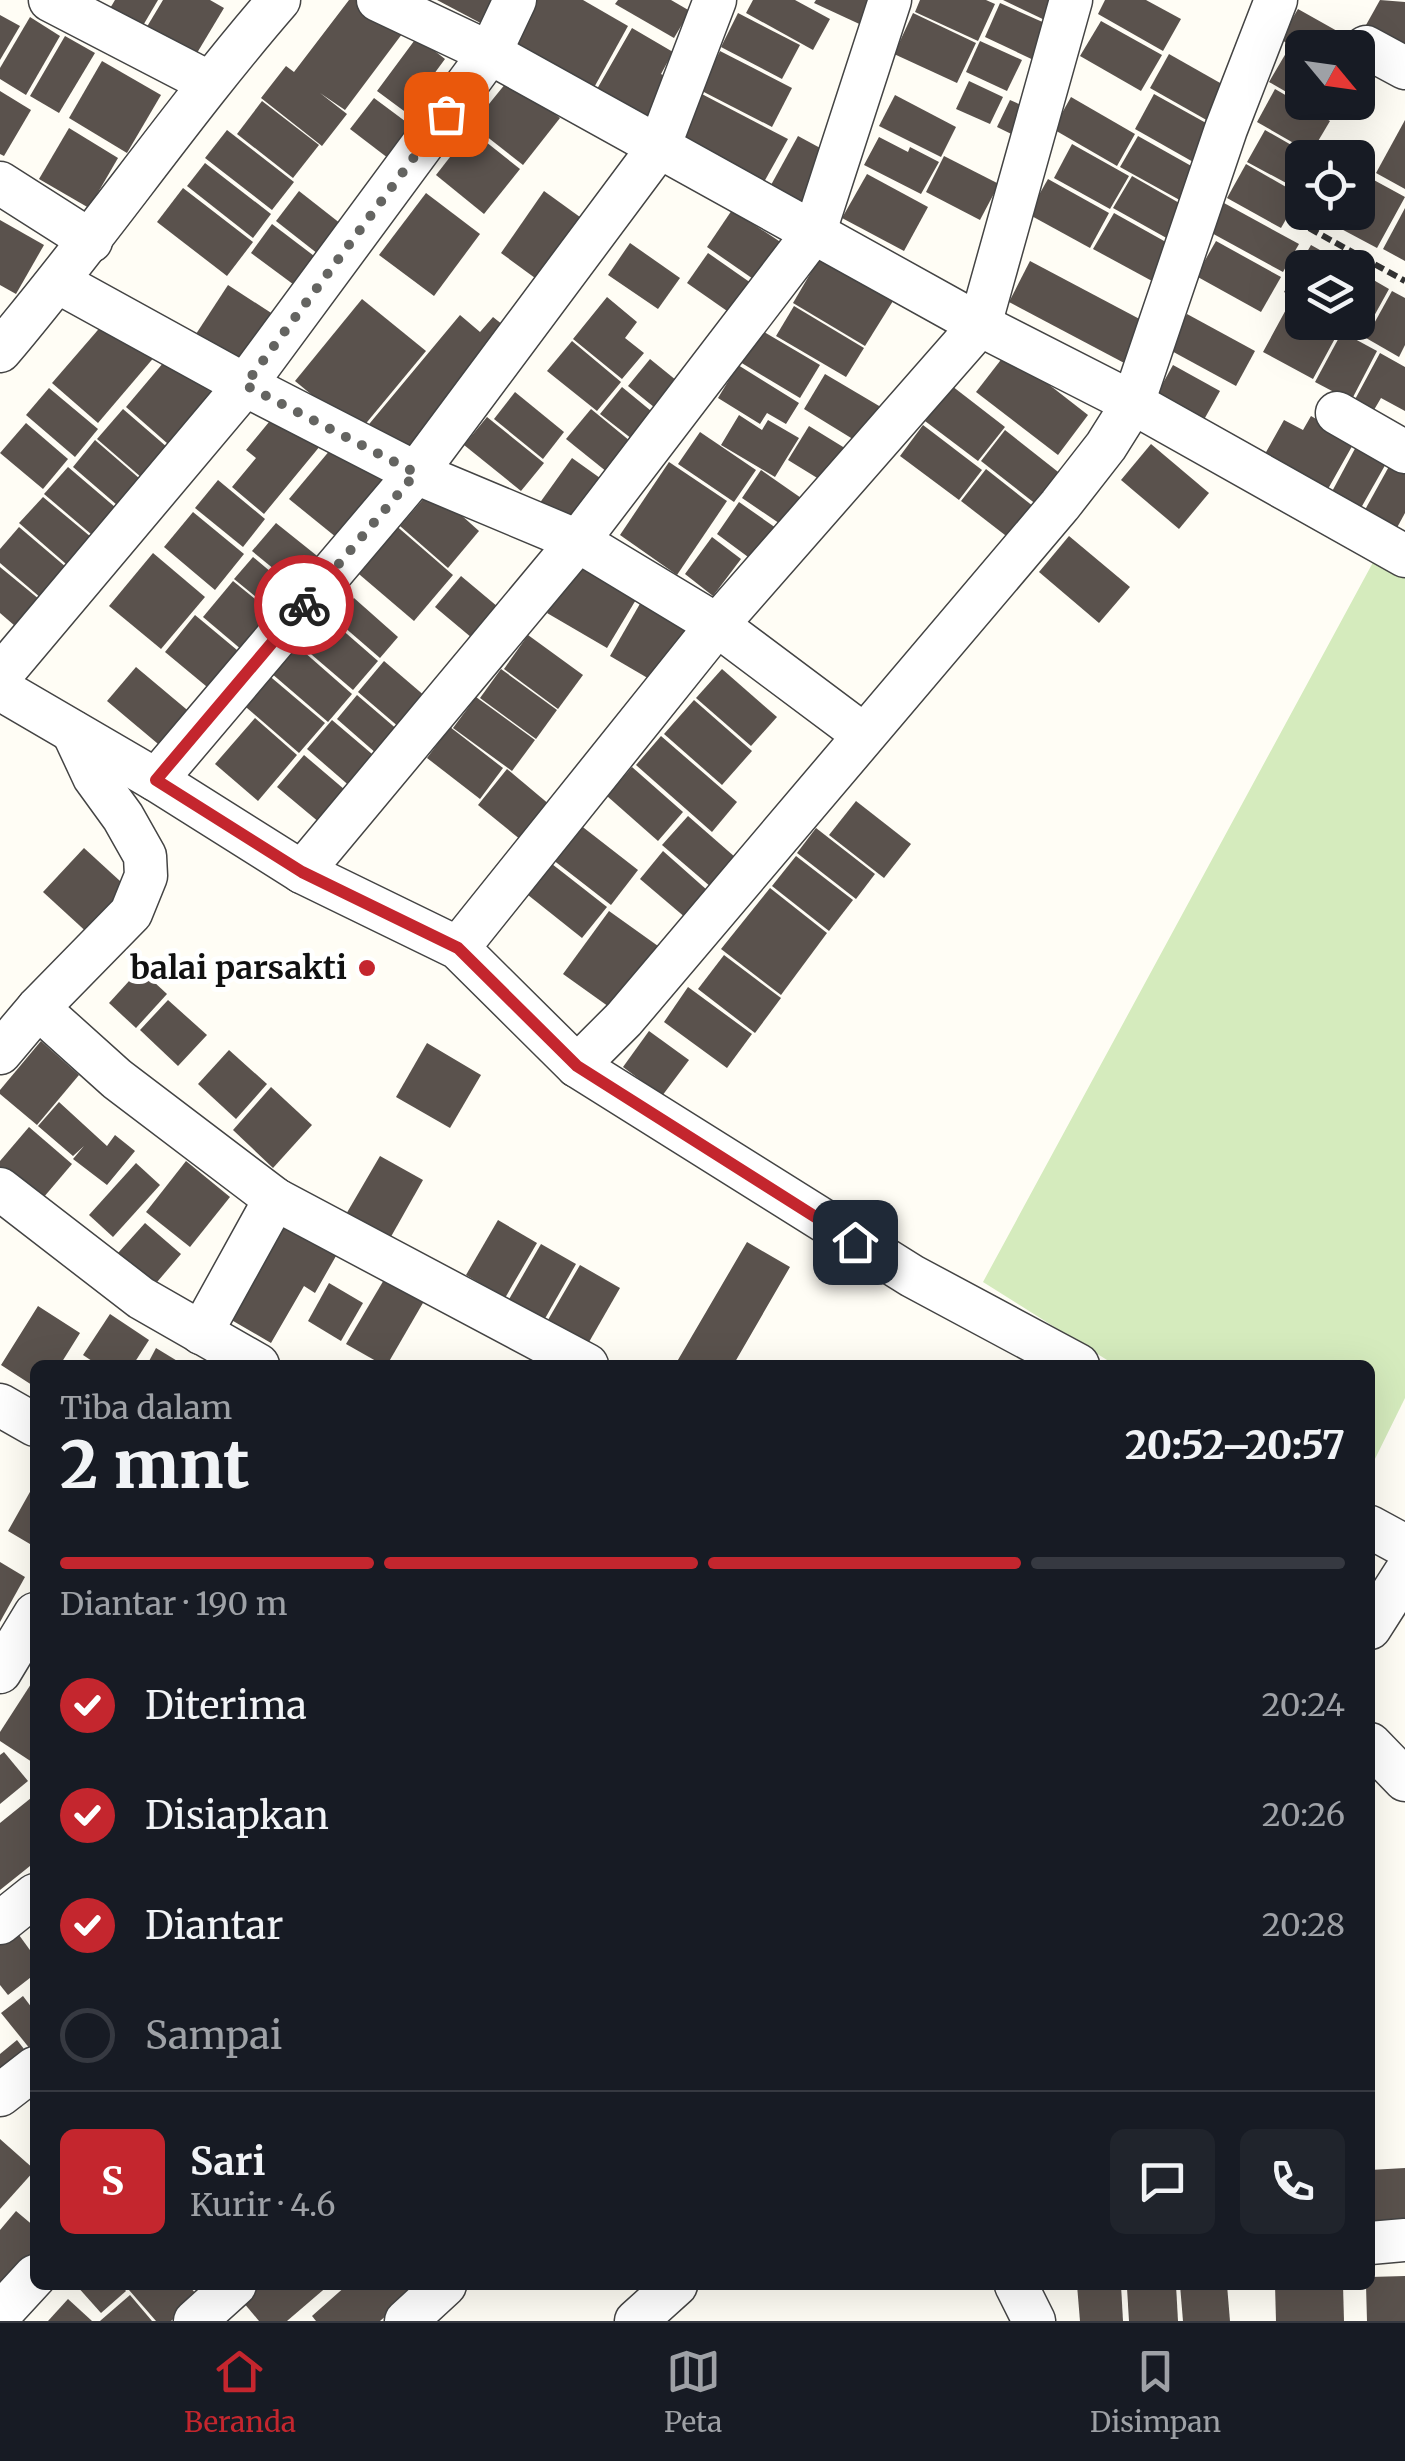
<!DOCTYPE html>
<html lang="id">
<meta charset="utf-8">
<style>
body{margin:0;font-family:Merriweather,serif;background:#20242c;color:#f1f3f6;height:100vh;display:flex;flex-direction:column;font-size:38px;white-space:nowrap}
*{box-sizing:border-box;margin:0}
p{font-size:32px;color:#9ea1a6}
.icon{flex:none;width:55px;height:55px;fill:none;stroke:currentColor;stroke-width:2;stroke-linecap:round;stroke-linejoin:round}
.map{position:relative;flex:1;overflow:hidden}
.details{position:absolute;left:30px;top:1360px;width:1345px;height:930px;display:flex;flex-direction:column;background:#171b24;border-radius:15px;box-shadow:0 10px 40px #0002}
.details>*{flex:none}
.needle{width:65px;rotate:119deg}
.fabs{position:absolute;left:1285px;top:30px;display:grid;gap:20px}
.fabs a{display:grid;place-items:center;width:90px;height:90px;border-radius:15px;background:#171b24;box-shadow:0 10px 40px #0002;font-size:50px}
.pin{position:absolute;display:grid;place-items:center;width:85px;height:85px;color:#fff;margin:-42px;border-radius:20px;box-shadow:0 5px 15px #0006}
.courier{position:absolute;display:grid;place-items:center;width:100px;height:100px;margin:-50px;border:8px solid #c4262e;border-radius:50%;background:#fff;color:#222;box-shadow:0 2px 12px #0007}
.overview em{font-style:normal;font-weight:800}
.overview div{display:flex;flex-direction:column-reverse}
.overview{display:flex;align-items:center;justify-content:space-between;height:170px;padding:0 30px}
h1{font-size:65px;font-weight:800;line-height:75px}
.bar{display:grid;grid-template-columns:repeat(4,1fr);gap:15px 10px;align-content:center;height:120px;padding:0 30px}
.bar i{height:12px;border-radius:8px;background:#363941}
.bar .selected{background:#c4262e}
.bar p{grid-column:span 4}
.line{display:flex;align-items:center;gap:25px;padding:0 30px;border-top:2px solid #363941}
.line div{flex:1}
.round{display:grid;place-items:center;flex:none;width:105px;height:105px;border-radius:15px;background:#20242c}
ol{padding:0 30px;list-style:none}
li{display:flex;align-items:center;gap:30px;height:110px}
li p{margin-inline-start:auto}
li .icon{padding:10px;border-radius:50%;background:#c4262e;color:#fff;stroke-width:4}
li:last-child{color:#9ea1a6}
li i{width:55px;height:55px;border:5px solid #363941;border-radius:50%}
.tab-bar{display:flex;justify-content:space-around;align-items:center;height:140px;border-top:2px solid #363941;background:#171b24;font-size:28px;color:#9ea1a6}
.tab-bar a{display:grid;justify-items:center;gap:5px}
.tab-bar .selected{color:#c4262e}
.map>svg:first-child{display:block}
.green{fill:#d5ebbd}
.building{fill:#5a524d}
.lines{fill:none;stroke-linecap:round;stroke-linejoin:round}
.street-casing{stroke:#444;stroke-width:45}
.path{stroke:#333;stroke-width:6;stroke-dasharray:10 5;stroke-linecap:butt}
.street{stroke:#fff;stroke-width:42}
.done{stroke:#646461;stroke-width:10;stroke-dasharray:0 18}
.route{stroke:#c4262e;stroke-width:12}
.poi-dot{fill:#c4262e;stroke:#fff;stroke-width:4}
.labels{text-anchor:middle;stroke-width:10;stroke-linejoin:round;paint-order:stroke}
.poi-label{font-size:32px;font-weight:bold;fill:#111;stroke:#fff;text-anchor:end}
</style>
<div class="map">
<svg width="1405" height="2321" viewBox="0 0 1405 2321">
<rect width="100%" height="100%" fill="#fffdf5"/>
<polygon class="green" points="1377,555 1405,571 1405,1398 1370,1469 1370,1365 1115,1365 983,1282"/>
<g class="building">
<polygon points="115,0 158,0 138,34 106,15"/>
<polygon points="163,0 210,0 224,8 191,63 142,35"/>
<polygon points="349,0 367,0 405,30 345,110 320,93 347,114 322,146 261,98 286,66 294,72"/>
<polygon points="437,0 506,0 490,28"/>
<polygon points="536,0 583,0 628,26 591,93 510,46"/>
<polygon points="618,0 671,0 690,11 674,38 615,4"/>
<polygon points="753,0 795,0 830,19 813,50 746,13"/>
<polygon points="816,0 881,0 868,28 814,3"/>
<polygon points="920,0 986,0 995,4 978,41 915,12"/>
<polygon points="1003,0 1065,0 1053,24"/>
<polygon points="1105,0 1146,0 1181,19 1163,51 1098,14"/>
<polygon points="1380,0 1405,2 1405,60 1361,34"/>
<polygon points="1000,3 1056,28 1040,63 985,37"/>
<polygon points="1298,9 1362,45 1302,48 1302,52 1280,39"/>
<polygon points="738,13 800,45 782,79 721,47"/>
<polygon points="913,13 976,43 957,83 894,54"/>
<polygon points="0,15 20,26 0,60"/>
<polygon points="30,17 60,36 26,95 0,79 0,68"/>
<polygon points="1101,21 1162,55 1141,91 1080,56"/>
<polygon points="632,28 673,52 661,74 671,80 649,119 597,89"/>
<polygon points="65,36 95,53 59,113 30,96"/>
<polygon points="417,37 445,59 431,78 453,93 427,128 377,91"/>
<polygon points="980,41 1022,60 1007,91 966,72"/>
<polygon points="1289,48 1302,56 1302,101 1269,82"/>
<polygon points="720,51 792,88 772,127 700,90"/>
<polygon points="1169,54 1229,88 1210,122 1150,88"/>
<polygon points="102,61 161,95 127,153 69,118"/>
<polygon points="510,78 560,118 523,165 472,125"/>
<polygon points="969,81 1003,97 990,124 956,109"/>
<polygon points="1275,89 1330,121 1311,153 1257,122"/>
<polygon points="0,91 31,110 4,156 0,154"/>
<polygon points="698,92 788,139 764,182 675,134"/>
<polygon points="1154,94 1215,128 1195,163 1135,129"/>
<polygon points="895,95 956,127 941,157 879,126"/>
<polygon points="1071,97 1135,134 1117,166 1053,129"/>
<polygon points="374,98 425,136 401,168 350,129"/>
<polygon points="1010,100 1039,113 1026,141 997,127"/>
<polygon points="262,101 319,145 293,178 237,134"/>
<polygon points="1405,120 1405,189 1376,173"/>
<polygon points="69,128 118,158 89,208 39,179"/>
<polygon points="227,130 294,182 272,210 205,158"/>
<polygon points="471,130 520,169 484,214 436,175"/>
<polygon points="1265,130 1314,158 1302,158 1301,191 1247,162"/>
<polygon points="798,136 835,156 808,206 771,185"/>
<polygon points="1138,136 1202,172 1185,203 1120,167"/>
<polygon points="879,137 908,152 910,147 939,162 921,194 864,165"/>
<polygon points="1072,144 1129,176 1110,209 1054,178"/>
<polygon points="944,156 999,184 980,220 926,192"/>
<polygon points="205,163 271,214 253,238 187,186"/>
<polygon points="1246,164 1300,195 1281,228 1227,198"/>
<polygon points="1361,173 1405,197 1377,248 1332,224 1339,212 1358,212 1358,179"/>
<polygon points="867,174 928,207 904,251 842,218"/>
<polygon points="1132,176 1188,208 1170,240 1113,208"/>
<polygon points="1048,179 1109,213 1090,248 1028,214"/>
<polygon points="183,188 253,242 227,276 157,222"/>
<polygon points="299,191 350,231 327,261 276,221"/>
<polygon points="544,191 591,225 546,286 501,253"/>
<polygon points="426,193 480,234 434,296 379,255"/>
<polygon points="1224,203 1299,244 1283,272 1208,231"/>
<polygon points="1405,208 1405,261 1383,249"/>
<polygon points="732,210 785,245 759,283 707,247"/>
<polygon points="1114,213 1173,246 1152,281 1093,249"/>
<polygon points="0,220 44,245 16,294 0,285"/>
<polygon points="272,224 326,265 305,293 251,253"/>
<polygon points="1216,241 1281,277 1261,312 1196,276"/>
<polygon points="630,243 680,278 658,309 608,275"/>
<polygon points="1311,245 1352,268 1302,268 1302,302 1284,292"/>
<polygon points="708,253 761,290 740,320 687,283"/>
<polygon points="820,257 893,301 865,346 793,303"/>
<polygon points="1030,261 1149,324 1128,365 1009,302"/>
<polygon points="1358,271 1389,289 1363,336 1338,322 1358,322"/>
<polygon points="228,285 282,320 250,369 196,334"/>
<polygon points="1392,291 1405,298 1405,345 1399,357 1366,338"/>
<polygon points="607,297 637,322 625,338 644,353 622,379 573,339"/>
<polygon points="362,299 426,351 358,433 295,381"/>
<polygon points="1289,304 1302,311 1302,322 1324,322 1339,331 1313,379 1263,352"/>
<polygon points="794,306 864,348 846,377 776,336"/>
<polygon points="1187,314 1255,351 1236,386 1168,349"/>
<polygon points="460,315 480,332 493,317 517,336 410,466 365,429"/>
<polygon points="110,316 156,355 98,423 52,383"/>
<polygon points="759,329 820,365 800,398 740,362"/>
<polygon points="1342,332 1377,351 1351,401 1315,382"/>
<polygon points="572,341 621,382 597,411 547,371"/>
<polygon points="1007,352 1088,415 1058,455 976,392"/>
<polygon points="1380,353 1405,367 1405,411 1381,398 1371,415 1352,405"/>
<polygon points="169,356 220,400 176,451 126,407"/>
<polygon points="650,359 687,389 665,416 628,386"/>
<polygon points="738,365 799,403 786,424 767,413 760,424 718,398"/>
<polygon points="1173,365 1220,391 1201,425 1154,399"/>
<polygon points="825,374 891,413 869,449 804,409"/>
<polygon points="952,386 1005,427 978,461 925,421"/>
<polygon points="622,387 662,420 641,446 600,414"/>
<polygon points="49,388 98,429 75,457 26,415"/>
<polygon points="515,392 564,432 543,459 494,419"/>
<polygon points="283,405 325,440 264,514 232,487 256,458 246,450"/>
<polygon points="123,409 175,454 149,484 97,439"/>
<polygon points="591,409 641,450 617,480 566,439"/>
<polygon points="739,415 762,430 768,420 799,438 775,477 721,445"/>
<polygon points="1311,416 1355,441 1324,496 1261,461 1284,420 1303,430"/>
<polygon points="487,417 544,463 521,491 464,445"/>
<polygon points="26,423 68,459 43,489 0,453"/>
<polygon points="923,425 982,470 959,500 900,456"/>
<polygon points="809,426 848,450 827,484 788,460"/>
<polygon points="1005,430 1062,475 1037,505 981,461"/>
<polygon points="700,432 756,470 734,502 678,464"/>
<polygon points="95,440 147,485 124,511 73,467"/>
<polygon points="336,443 393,490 347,546 289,499"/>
<polygon points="1358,443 1388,460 1357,515 1328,499"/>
<polygon points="1151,444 1209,493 1179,529 1121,480"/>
<polygon points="572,458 607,483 574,529 539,504"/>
<polygon points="1392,461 1405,468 1405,513 1393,535 1361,517"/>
<polygon points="669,462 727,501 677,575 620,535"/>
<polygon points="68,467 122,513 98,540 44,494"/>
<polygon points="986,469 1038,510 1014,542 961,501"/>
<polygon points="761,470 814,507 795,534 742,498"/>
<polygon points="218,480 265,519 243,547 195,508"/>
<polygon points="432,489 479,531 448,568 400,526"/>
<polygon points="43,497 97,542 73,570 19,523"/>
<polygon points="739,502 786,535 763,568 717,534"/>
<polygon points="193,512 244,554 215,590 164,547"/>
<polygon points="276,523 321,559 297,588 252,551"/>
<polygon points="393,523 453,575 414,621 353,569"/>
<polygon points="19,527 73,573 48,604 0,563 0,549"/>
<polygon points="1069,536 1130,587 1099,623 1039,572"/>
<polygon points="712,537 741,559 713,596 685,574"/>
<polygon points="153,553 205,597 161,649 109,606"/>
<polygon points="253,557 296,593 278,615 234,579"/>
<polygon points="581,557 640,593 607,648 547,613"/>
<polygon points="0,567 45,604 22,632 0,613"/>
<polygon points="461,576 510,617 484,648 435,607"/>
<polygon points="233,581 272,613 255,661 203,617"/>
<polygon points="645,595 699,627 663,687 610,656"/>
<polygon points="354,598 398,637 380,658 336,620"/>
<polygon points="324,614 378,661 353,690 298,643"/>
<polygon points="195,615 249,660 218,696 165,652"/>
<polygon points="528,635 583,675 558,709 504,669"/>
<polygon points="295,644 352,694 328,722 271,673"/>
<polygon points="384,661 433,703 407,734 358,692"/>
<polygon points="136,667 198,719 170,754 107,701"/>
<polygon points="501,669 557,710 536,739 480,698"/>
<polygon points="722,669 777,717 751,746 696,698"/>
<polygon points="266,673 325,723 299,753 240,702"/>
<polygon points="357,695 406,737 385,761 337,719"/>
<polygon points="476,697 535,740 512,771 453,728"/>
<polygon points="694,700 752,751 722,785 664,734"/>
<polygon points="255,718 297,755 258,801 215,764"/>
<polygon points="332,720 385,765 360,795 307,749"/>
<polygon points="450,727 503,768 480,799 427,758"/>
<polygon points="661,736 737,802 712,832 636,765"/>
<polygon points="304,755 358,801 332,833 277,787"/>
<polygon points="632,767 683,812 658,841 607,796"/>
<polygon points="507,769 550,805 521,840 478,805"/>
<polygon points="856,801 911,844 884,878 829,835"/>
<polygon points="688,816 743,864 718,893 662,845"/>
<polygon points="575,821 638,870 611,905 548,856"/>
<polygon points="816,828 875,874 856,899 797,853"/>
<polygon points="84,848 132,892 91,936 43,892"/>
<polygon points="663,851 716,898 693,924 640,879"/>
<polygon points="796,856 853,900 829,931 772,886"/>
<polygon points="552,864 607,907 582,938 528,895"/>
<polygon points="770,888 827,933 781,995 721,949"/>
<polygon points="609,911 665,951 619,1014 563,974"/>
<polygon points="724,955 781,998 755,1033 698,989"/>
<polygon points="140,969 167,994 136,1028 109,1003"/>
<polygon points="688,987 752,1034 727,1068 664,1022"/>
<polygon points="168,1000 207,1035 178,1066 140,1030"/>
<polygon points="649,1031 689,1060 662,1096 623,1067"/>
<polygon points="41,1041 79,1075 37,1125 0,1094 0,1090"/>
<polygon points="427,1043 481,1075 450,1128 396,1097"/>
<polygon points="229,1050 267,1084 236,1119 198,1084"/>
<polygon points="271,1087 312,1125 273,1168 233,1130"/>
<polygon points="59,1102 107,1146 115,1135 135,1151 107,1185 73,1159 84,1146 73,1156 38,1126"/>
<polygon points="29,1127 72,1164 32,1211 0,1183 0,1161"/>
<polygon points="380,1156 423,1180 388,1242 345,1216"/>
<polygon points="186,1161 230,1197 190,1247 146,1212"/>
<polygon points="136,1163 160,1185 113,1237 89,1215"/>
<polygon points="498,1220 537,1243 505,1298 466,1275"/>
<polygon points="145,1223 181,1254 146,1295 109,1263"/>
<polygon points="282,1225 336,1256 315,1293 304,1286 271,1343 228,1318"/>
<polygon points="747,1242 790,1267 735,1362 741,1365 675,1365"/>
<polygon points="541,1244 576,1264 543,1322 508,1301"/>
<polygon points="580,1265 620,1288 585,1349 545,1325"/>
<polygon points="388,1273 427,1296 387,1365 383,1365 346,1344"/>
<polygon points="329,1283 363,1303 341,1341 308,1321"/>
<polygon points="38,1306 80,1333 60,1365 35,1365 35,1387 1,1365"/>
<polygon points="110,1314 149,1340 133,1365 98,1365 83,1355"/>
<polygon points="156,1348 179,1362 177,1365 147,1365"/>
<polygon points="35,1483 35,1547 8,1531"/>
<polygon points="0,1562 25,1577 0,1622"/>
<polygon points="31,1684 35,1686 35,1764 0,1741 0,1732"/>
<polygon points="4,1752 28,1781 0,1804 0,1755"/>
<polygon points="31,1798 35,1803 35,1862 0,1890 0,1823"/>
<polygon points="11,1924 35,1957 35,1974 8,1995 0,1985 0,1932"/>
<polygon points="23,1996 35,2012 35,2055 1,2013"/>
<polygon points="17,2040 34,2062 0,2087 0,2054"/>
<polygon points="0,2139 35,2170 0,2209"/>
<polygon points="1405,2168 1405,2226 1370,2228 1370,2170"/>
<polygon points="16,2211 35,2227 35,2271 0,2294 0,2230"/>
<polygon points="1405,2276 1405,2321 1367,2321 1366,2285 1370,2285 1370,2277"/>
<polygon points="76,2285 121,2285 126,2291 101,2313"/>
<polygon points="134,2285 188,2285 199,2297 171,2321 156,2321 129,2290"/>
<polygon points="250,2285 329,2285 287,2321 259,2321 238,2296"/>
<polygon points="347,2285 404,2285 412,2293 380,2321 316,2321 312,2316"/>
<polygon points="1077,2285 1121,2285 1123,2321 1080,2321"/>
<polygon points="1176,2285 1178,2321 1129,2321 1127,2288"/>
<polygon points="1180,2285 1227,2285 1230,2321 1183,2321"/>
<polygon points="1275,2285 1343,2285 1344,2321 1276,2321"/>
<polygon points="130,2295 152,2321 100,2321"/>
<polygon points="68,2299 92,2321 48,2321"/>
</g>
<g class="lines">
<defs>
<g id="street">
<polyline points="50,0 208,82"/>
<polyline points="378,0 490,53 980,325 1133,403 1405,556"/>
<polyline points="1366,47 1405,68"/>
<polyline points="0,183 91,241"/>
<polyline points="58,282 245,385 416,473 578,541 717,625 864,735"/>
<path d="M0,351C97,237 181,113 279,0"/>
<polyline points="1337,413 1405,452"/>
<polyline points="0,676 245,385 490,53 515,0"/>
<polyline points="0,689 156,780 302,872 458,948 577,1066 912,1276 1078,1365"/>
<polyline points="156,780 416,473 659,147 715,0"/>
<polyline points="302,872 578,541 815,231 890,0"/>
<polyline points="458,948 717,625 980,325 1071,0"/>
<polyline points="38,1008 117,1079 275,1199 587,1365"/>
<polyline points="0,1053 38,1008 131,913 146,876 145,856 123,817 94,777 73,732"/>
<polyline points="577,1066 624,1019 1060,505 1106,446 1133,403 1226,129 1276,0"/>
<polyline points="0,1189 141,1298 258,1365"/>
<polyline points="201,1333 275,1199"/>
<polyline points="0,1405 35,1425"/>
<polyline points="1370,1527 1405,1546"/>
<polyline points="1370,1628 1405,1573"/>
<polyline points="0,1672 35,1614"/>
<polyline points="1370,1744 1405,1780"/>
<polyline points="0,1923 35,1895"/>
<polyline points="0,2095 35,2068"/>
<polyline points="1370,2243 1405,2240"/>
<polyline points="1016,2285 1034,2321"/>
<polyline points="0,2314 35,2276"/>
<polyline points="195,2321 235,2285"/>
<polyline points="406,2321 445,2285"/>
<polyline points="636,2321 676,2285"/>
</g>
</defs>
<use href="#street" class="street-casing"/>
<polyline class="path" points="1296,221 1405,281"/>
<use href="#street" class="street"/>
</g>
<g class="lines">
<polyline class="done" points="304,605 416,473 245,385 446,114"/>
<polyline class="route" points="304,605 156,780 302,872 458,948 577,1066 855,1242"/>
</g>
<circle class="poi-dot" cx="367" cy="968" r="10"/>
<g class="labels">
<g class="poi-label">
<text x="347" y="979">balai parsakti</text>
</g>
</g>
</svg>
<div class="fabs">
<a><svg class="needle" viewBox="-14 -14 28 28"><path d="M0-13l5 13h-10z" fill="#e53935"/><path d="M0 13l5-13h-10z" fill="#9ea1a6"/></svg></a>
<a><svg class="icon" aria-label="locate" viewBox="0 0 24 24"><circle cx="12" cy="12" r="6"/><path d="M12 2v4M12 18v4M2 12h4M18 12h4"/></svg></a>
<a><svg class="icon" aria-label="layers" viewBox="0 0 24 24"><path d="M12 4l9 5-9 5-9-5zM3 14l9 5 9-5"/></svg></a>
</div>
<div class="pin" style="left:446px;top:114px;background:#ea580c"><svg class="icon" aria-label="bag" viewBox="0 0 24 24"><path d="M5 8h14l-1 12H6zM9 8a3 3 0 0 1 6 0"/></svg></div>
<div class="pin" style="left:855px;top:1242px;background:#1f2937"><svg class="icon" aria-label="home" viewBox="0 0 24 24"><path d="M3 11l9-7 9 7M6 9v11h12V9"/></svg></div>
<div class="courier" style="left:304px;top:605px"><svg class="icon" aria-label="bike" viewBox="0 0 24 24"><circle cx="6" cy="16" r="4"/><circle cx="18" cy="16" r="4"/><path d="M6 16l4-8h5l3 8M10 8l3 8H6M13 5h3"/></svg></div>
<section class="details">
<div class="overview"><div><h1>2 mnt</h1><p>Tiba dalam</p></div><em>20:52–20:57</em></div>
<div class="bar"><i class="selected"></i><i class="selected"></i><i class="selected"></i><i></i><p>Diantar · 190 m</p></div>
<ol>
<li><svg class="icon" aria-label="check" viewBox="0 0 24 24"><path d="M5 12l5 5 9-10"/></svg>Diterima<p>20:24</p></li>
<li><svg class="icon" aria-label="check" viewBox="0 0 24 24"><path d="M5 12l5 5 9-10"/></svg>Disiapkan<p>20:26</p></li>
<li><svg class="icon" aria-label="check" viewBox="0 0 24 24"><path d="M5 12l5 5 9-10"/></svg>Diantar<p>20:28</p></li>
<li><i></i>Sampai</li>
</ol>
<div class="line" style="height:180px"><b class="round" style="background:#c4262e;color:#fff">S</b><div><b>Sari</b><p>Kurir · 4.6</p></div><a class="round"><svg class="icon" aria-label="chat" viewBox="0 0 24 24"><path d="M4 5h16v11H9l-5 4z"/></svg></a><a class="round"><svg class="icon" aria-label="phone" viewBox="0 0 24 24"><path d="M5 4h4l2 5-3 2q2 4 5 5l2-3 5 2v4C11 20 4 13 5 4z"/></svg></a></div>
</section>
</div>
<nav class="tab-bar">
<a class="selected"><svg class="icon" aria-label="home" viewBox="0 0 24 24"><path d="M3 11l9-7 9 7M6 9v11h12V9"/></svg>Beranda</a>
<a><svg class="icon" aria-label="map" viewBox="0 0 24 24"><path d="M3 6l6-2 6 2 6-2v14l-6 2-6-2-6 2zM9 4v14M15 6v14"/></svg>Peta</a>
<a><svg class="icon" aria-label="saved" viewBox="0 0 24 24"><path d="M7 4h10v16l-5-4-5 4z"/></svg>Disimpan</a>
</nav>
